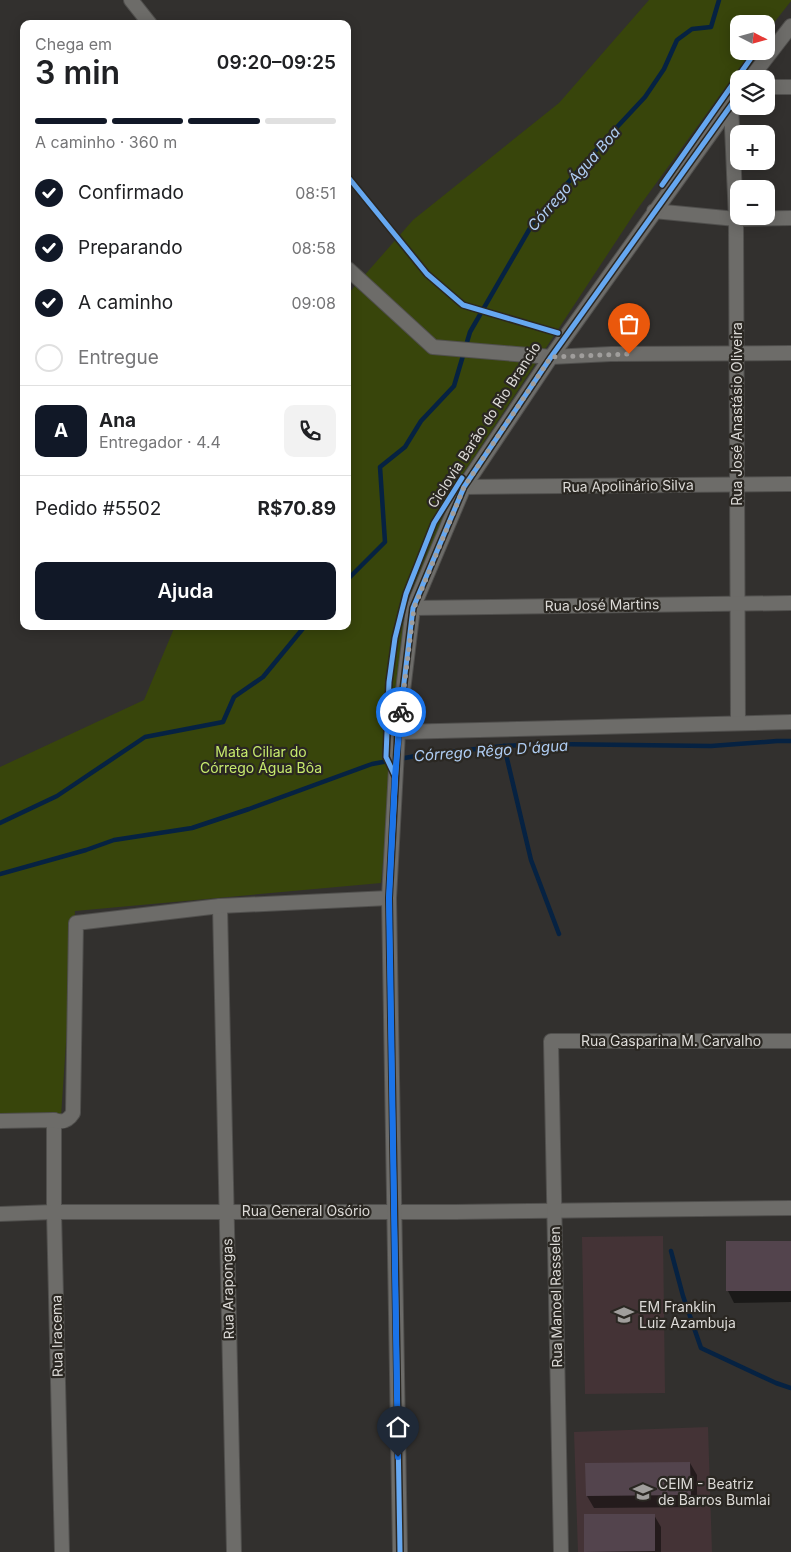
<!DOCTYPE html>
<html lang="pt">
<meta charset="utf-8">
<style>
body{margin:0;font-family:Inter,sans-serif;background:#f2f2f2;color:#202124;height:100vh;display:flex;flex-direction:column;font-size:19px;white-space:nowrap}
*{box-sizing:border-box;margin:0}
p{font-size:16px;color:#757577}
.icon{flex:none;width:28px;height:28px;fill:none;stroke:currentColor;stroke-width:2;stroke-linecap:round;stroke-linejoin:round}
.map{position:relative;flex:1;overflow:hidden}
.side{position:absolute;left:20px;top:20px;width:331px;height:610px;display:flex;flex-direction:column;background:#fff;border-radius:10px;box-shadow:0 2px 12px #0003}
.side>*{flex:none}
.needle{width:32px;rotate:96deg}
.controls{position:absolute;left:730px;top:15px;display:grid;gap:10px}
.controls a{display:grid;place-items:center;width:45px;height:45px;border-radius:10px;background:#fff;box-shadow:0 2px 12px #0003;font-size:25px}
.pin{position:absolute;display:grid;place-items:center;width:42px;height:42px;color:#fff;margin:-51px -21px;border-radius:50% 50% 50% 0;rotate:-45deg;box-shadow:0 0 5px #0007}
.pin .icon{rotate:45deg}
.courier{position:absolute;display:grid;place-items:center;width:50px;height:50px;margin:-25px;border:4px solid #1a73e8;border-radius:50%;background:#fff;color:#222;box-shadow:0 1px 6px #0007}
.overview em{font-style:normal;font-weight:600}
.overview div{display:flex;flex-direction:column-reverse}
.overview{display:flex;align-items:center;justify-content:space-between;height:85px;padding:0 15px}
h1{font-size:32px;font-weight:600;line-height:38px}
.bar{display:grid;grid-template-columns:repeat(4,1fr);gap:8px 5px;align-content:center;height:60px;padding:0 15px}
.bar i{height:6px;border-radius:4px;background:#e0e0e0}
.bar .selected{background:#111827}
.bar p{grid-column:span 4}
.line{display:flex;align-items:center;gap:12px;padding:0 15px;border-top:1px solid #e0e0e0}
.line div{flex:1}
.round{display:grid;place-items:center;flex:none;width:52px;height:52px;border-radius:10px;background:#f2f2f2}
ol{padding:0 15px;list-style:none}
li{display:flex;align-items:center;gap:15px;height:55px}
li p{margin-inline-start:auto}
li .icon{padding:5px;border-radius:50%;background:#111827;color:#fff;stroke-width:4}
li:last-child{color:#757577}
li i{width:28px;height:28px;border:2px solid #e0e0e0;border-radius:50%}
.cta{display:flex;gap:10px;margin-top:auto;padding:10px 15px}
.cta a{flex:1;height:58px;border-radius:10px;background:#111827;color:#fff;font-size:20px;font-weight:600;line-height:58px;text-align:center}
.map>svg:first-child{display:block}
.education{fill:#443336}
.green{fill:#38450b}
.shadow{fill:#0007}
.lines{fill:none;stroke-linecap:round;stroke-linejoin:round}
.stream{stroke:#062242;stroke-width:4.5}
.building{fill:#53444d}
.minor-casing{stroke:#504f4d;stroke-width:16}
.minor{stroke:#6d6c69;stroke-width:14}
.cycleway-casing{stroke:#2a2722;stroke-width:8}
.cycleway{stroke:#66a8f1;stroke-width:5}
.done{stroke:#a09e9c;stroke-width:5;stroke-dasharray:0 9}
.route{stroke:#1a73e8;stroke-width:6}
.labels{text-anchor:middle;stroke-width:4.5;stroke-linejoin:round;paint-order:stroke}
.street-label{font-size:14px;fill:#dcdad7;stroke:#2a2722}
.park-label{font-size:14px;fill:#c6e96d;stroke:#2a2722}
.poi-label{font-size:14px;fill:#dcdad7;stroke:#2a2722;text-anchor:start}
.water-label{font-size:15px;font-style:italic;fill:#afcdf3;stroke:#2a2722}
</style>
<div class="map">
<svg width="791" height="1552" viewBox="0 0 791 1552">
<rect width="100%" height="100%" fill="#32302e"/>
<g class="education">
<polygon points="663,1236 665,1393 585,1394 582,1237"/>
<polygon points="708,1427 712,1552 578,1552 574,1432"/>
</g>
<polygon class="green" points="649,0 791,0 791,1 766,33 766,24 739,24 739,51 752,51 636,211 455,486 407,609 381,883 75,911 61,1116 0,1114 0,767 144,700 175,626 348,626 348,294 413,220 559,103"/>
<g class="shadow">
<polygon points="791,1242 791,1302 734,1303 728,1291"/>
<polygon points="690,1463 697,1475 697,1507 594,1508 587,1496"/>
<polygon points="654,1515 661,1527 661,1552 585,1552"/>
</g>
<g class="lines">
<g class="stream">
<polyline points="348,579 385,542 380,467 405,447 421,421 454,386 470,332 533,223 604,141 645,97 664,69 677,40 692,29 711,27 719,0"/>
<polyline points="504,746 531,860 559,934"/>
<polyline points="0,823 57,796 145,737 223,722 234,697 263,677 305,626"/>
<polyline points="0,874 86,850 114,840 192,828 249,809 372,764 421,755 504,746 552,744 711,746 777,741 791,741"/>
<polyline points="671,1251 683,1296 701,1348 776,1383 791,1388"/>
</g>
</g>
<g class="building">
<rect x="726" y="1241" width="65" height="50"/>
<polygon points="690,1462 691,1495 586,1496 585,1463"/>
<polygon points="584,1514 655,1514 655,1551 584,1552"/>
</g>
<g class="lines">
<defs>
<g id="minor">
<polyline points="131,0 150,24"/>
<polyline points="750,79 791,26"/>
<polyline points="766,87 791,87"/>
<polyline points="731,104 736,219 738,723"/>
<polyline points="654,211 736,219 791,218"/>
<polyline points="348,269 433,347 551,357 611,354 791,353"/>
<polyline points="464,487 791,484"/>
<polyline points="413,608 791,603"/>
<polyline points="398,732 791,722"/>
<polyline points="220,906 234,1552"/>
<polyline points="54,1120 54,1212 62,1552"/>
<path d="M0,1121L54,1120C63,1123 68,1121 73,1113L76,923L220,906L389,898"/>
<polyline points="0,1214 54,1212 455,1212 791,1208"/>
<polyline points="400,1552 389,898 398,732 413,608 464,487 551,357 739,94"/>
<polyline points="561,1552 551,1041 791,1041"/>
</g>
</defs>
<use href="#minor" class="minor-casing"/>
<use href="#minor" class="minor"/>
<defs>
<g id="cycleway">
<polyline points="348,177 427,274 463,305 558,333"/>
<polyline points="662,185 756,51"/>
<polyline points="395,776 386,757 389,682 395,638 406,594 434,523 462,478"/>
<polyline points="400,1552 389,898 398,732 413,608 464,487 551,357 739,94"/>
</g>
</defs>
<use href="#cycleway" class="cycleway-casing"/>
<use href="#cycleway" class="cycleway"/>
</g>
<g class="lines">
<polyline class="done" points="401,712 414,608 457,504 464,487 551,357 629,354"/>
<polyline class="route" points="398,1457 389,898 395,776 401,712"/>
</g>
<defs>
<symbol id="school-bare" viewBox="-9 -9 18 18"><path d="M0-5L7-2L0 1L-7-2ZM-4 1L0 2.5L4 1V4Q0 6-4 4Z" fill="#a09e9c" stroke="#2a2722" stroke-width="2.5" paint-order="stroke"/></symbol>
</defs>
<g fill-rule="evenodd">
<use href="#school-bare" x="610" y="1301" width="28" height="28"/>
<use href="#school-bare" x="629" y="1478" width="28" height="28"/>
</g>
<g class="labels">
<g class="street-label">
<text transform="translate(737 414) rotate(-90)" y="5">Rua José Anastásio Oliveira</text>
<text transform="translate(484 425) rotate(-57)" y="5">Ciclovia Barão do Rio Brancio</text>
<text transform="translate(628 486) rotate(-1)" y="5">Rua Apolinário Silva</text>
<text transform="translate(602 605) rotate(-1)" y="5">Rua José Martins</text>
<text x="671" y="1046">Rua Gasparina M. Carvalho</text>
<text x="306" y="1216">Rua General Osório</text>
<text transform="translate(228 1289) rotate(-91)" y="5">Rua Arapongas</text>
<text transform="translate(556 1297) rotate(-91)" y="5">Rua Manoel Rasselen</text>
<text transform="translate(57 1336) rotate(-91)" y="5">Rua Iracema</text>
</g>
<g class="park-label">
<text x="261" y="757">Mata Ciliar do<tspan x="261" dy="16">Córrego Água Bôa</tspan></text>
</g>
<g class="poi-label">
<text x="639" y="1312">EM Franklin<tspan x="639" dy="16">Luiz Azambuja</tspan></text>
<text x="658" y="1489">CEIM - Beatriz<tspan x="658" dy="16">de Barros Bumlai</tspan></text>
</g>
<g class="water-label">
<text transform="translate(574 179) rotate(-49)" y="5">Córrego Água Boa</text>
<text transform="translate(491 751) rotate(-4)" y="5">Córrego Rêgo D'água</text>
</g>
</g>
</svg>
<div class="controls">
<a><svg class="needle" viewBox="-14 -14 28 28"><path d="M0-13l5 13h-10z" fill="#e53935"/><path d="M0 13l5-13h-10z" fill="#757577"/></svg></a>
<a><svg class="icon" aria-label="layers" viewBox="0 0 24 24"><path d="M12 4l9 5-9 5-9-5zM3 14l9 5 9-5"/></svg></a>
<a>+</a>
<a>−</a>
</div>
<div class="pin" style="left:629px;top:354px;background:#ea580c"><svg class="icon" aria-label="bag" viewBox="0 0 24 24"><path d="M5 8h14l-1 12H6zM9 8a3 3 0 0 1 6 0"/></svg></div>
<div class="pin" style="left:398px;top:1457px;background:#1f2937"><svg class="icon" aria-label="home" viewBox="0 0 24 24"><path d="M3 11l9-7 9 7M6 9v11h12V9"/></svg></div>
<div class="courier" style="left:401px;top:712px"><svg class="icon" aria-label="bike" viewBox="0 0 24 24"><circle cx="6" cy="16" r="4"/><circle cx="18" cy="16" r="4"/><path d="M6 16l4-8h5l3 8M10 8l3 8H6M13 5h3"/></svg></div>
<section class="side">
<div class="overview"><div><h1>3 min</h1><p>Chega em</p></div><em>09:20–09:25</em></div>
<div class="bar"><i class="selected"></i><i class="selected"></i><i class="selected"></i><i></i><p>A caminho · 360 m</p></div>
<ol>
<li><svg class="icon" aria-label="check" viewBox="0 0 24 24"><path d="M5 12l5 5 9-10"/></svg>Confirmado<p>08:51</p></li>
<li><svg class="icon" aria-label="check" viewBox="0 0 24 24"><path d="M5 12l5 5 9-10"/></svg>Preparando<p>08:58</p></li>
<li><svg class="icon" aria-label="check" viewBox="0 0 24 24"><path d="M5 12l5 5 9-10"/></svg>A caminho<p>09:08</p></li>
<li><i></i>Entregue</li>
</ol>
<div class="line" style="height:90px"><b class="round" style="background:#111827;color:#fff">A</b><div><b>Ana</b><p>Entregador · 4.4</p></div><a class="round"><svg class="icon" aria-label="phone" viewBox="0 0 24 24"><path d="M5 4h4l2 5-3 2q2 4 5 5l2-3 5 2v4C11 20 4 13 5 4z"/></svg></a></div>
<div class="line" style="height:65px"><div>Pedido #5502</div><b>R$70.89</b></div>
<div class="cta"><a>Ajuda</a></div>
</section>
</div>
